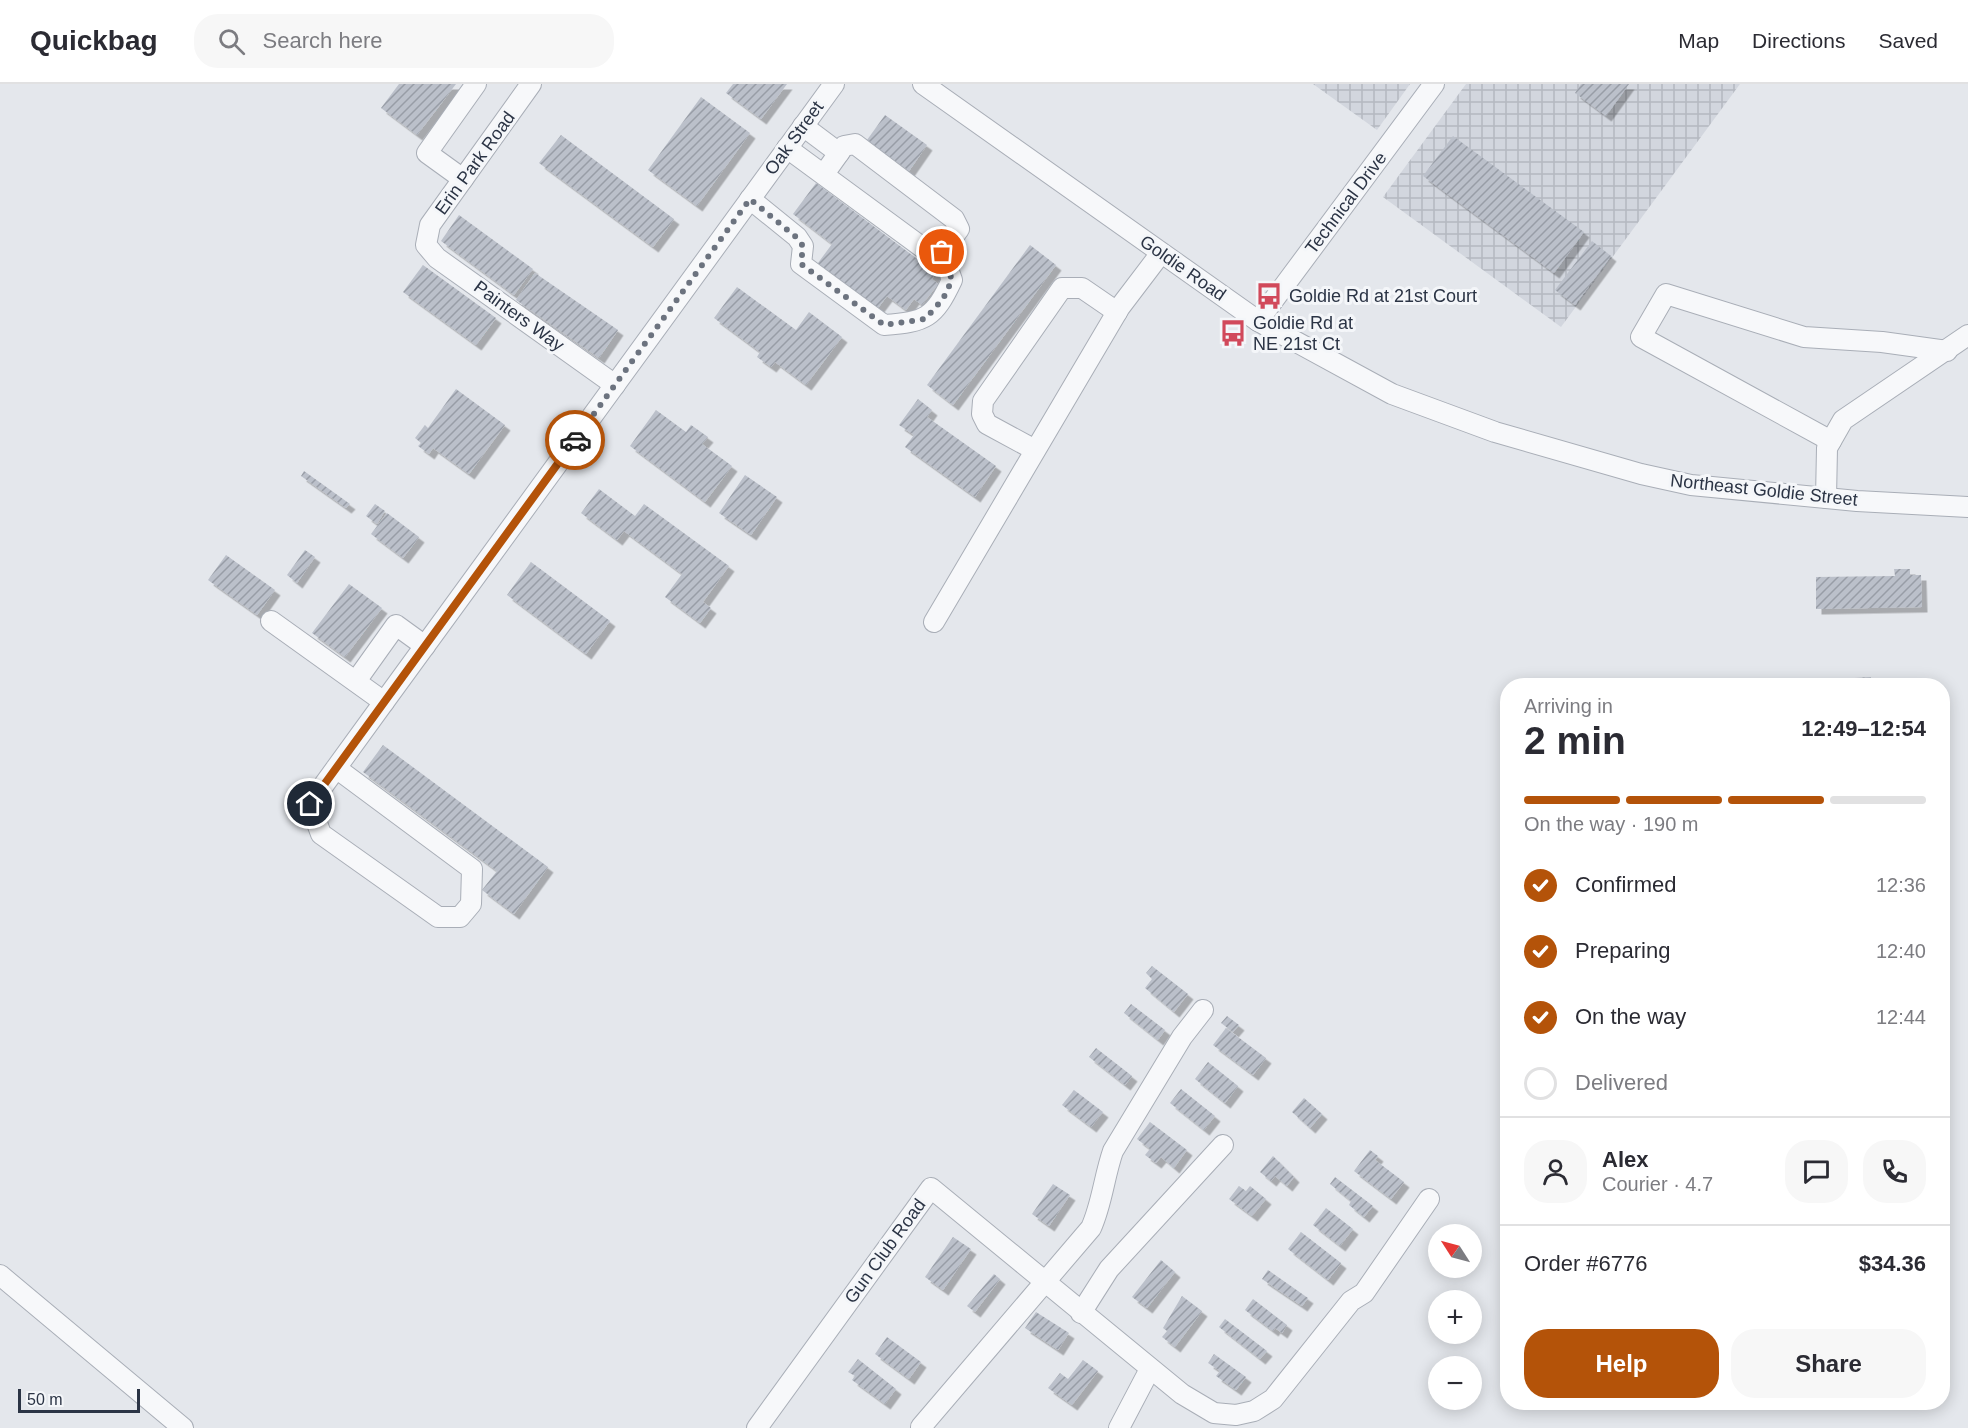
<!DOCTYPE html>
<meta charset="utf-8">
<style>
body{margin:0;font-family:Helvetica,sans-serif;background:#f7f7f7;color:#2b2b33;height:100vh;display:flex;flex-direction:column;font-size:22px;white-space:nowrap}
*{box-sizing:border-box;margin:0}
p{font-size:20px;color:#7c7c81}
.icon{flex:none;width:33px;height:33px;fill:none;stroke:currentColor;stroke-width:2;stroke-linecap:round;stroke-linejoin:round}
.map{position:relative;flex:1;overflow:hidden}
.side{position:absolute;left:1500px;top:594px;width:450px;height:732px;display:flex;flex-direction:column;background:#fff;border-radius:24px;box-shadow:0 3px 15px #0003}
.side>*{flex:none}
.needle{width:39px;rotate:306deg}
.controls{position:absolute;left:1428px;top:1140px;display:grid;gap:12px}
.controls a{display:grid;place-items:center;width:54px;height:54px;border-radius:50%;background:#fff;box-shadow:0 3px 15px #0003;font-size:30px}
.scale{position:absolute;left:18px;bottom:15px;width:122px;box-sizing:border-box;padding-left:6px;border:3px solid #2b3445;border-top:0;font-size:16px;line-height:21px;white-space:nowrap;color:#2b3445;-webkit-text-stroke:4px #f4f6f9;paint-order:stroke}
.pin{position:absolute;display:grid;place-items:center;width:51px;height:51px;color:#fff;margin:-26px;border:3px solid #fff;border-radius:50%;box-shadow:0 2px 6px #0007}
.courier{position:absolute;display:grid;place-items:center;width:60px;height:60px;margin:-30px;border:4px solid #b45309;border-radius:50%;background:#fff;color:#222;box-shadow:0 2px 8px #0007}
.headline em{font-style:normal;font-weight:700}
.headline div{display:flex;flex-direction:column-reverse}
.headline{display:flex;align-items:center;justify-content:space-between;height:102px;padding:0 24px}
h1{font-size:39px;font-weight:700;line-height:45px}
.bar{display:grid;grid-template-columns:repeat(4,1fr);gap:9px 6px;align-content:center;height:72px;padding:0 24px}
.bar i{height:8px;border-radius:4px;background:#e1e1e2}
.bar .selected{background:#b45309}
.bar p{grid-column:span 4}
.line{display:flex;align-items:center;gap:15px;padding:0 24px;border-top:2px solid #e1e1e2}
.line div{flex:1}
.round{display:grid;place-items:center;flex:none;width:63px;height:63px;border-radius:24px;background:#f7f7f7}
ol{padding:0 24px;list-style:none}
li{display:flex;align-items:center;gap:18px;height:66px}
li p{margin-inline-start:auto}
li .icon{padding:6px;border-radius:50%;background:#b45309;color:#fff;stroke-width:4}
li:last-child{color:#7c7c81}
li i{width:33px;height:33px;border:3px solid #e1e1e2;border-radius:50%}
.action{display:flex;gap:12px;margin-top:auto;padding:12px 24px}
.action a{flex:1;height:69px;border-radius:24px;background:#b45309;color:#fff;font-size:24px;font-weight:700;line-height:69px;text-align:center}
.action a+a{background:#f7f7f7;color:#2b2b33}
header{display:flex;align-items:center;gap:36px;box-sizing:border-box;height:84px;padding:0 30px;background:#fff;border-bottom:2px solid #e1e1e2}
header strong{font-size:28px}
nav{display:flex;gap:33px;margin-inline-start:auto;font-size:21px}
.search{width:420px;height:54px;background:#f7f7f7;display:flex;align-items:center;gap:15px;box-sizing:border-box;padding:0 21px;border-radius:24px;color:#7c7c81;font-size:22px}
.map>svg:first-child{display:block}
.industrial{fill:url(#industrial-grid)}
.building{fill:url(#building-hatch);filter:url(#shadow)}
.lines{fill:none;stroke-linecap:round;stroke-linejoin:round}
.minor-casing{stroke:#a9aeb7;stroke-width:22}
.minor{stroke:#f7f8fa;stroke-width:20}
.done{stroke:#6c737f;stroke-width:6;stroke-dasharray:0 10.8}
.route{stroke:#b45309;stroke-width:8}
.labels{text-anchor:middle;stroke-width:6;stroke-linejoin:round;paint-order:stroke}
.street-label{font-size:18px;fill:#2b3445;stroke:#f4f6f9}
.poi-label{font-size:18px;fill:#2b3445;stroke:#f4f6f9;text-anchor:start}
</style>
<header>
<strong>Quickbag</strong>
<div class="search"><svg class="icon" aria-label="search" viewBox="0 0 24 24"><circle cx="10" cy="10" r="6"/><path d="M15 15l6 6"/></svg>Search here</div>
<nav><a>Map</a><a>Directions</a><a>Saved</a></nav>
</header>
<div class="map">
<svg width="1968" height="1344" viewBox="0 0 1968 1344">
<defs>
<pattern id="industrial-grid" width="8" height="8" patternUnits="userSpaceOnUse" patternTransform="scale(1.5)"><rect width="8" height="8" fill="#d2d6de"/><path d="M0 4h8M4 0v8" fill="none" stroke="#b4b8c0"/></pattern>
<pattern id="building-hatch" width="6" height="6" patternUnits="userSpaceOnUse" patternTransform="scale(1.5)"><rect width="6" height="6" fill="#bbc0ca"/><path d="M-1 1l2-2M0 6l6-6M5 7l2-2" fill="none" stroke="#989da6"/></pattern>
<filter id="shadow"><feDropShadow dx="5.5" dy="5.5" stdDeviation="0" flood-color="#0004"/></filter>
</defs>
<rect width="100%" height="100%" fill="#e4e7ec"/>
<g class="industrial">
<polygon points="1313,0 1410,0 1377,46"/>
<polygon points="1466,0 1740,0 1561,243 1383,113"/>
</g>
<g class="building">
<polygon points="399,0 456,0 417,51 381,24"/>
<polygon points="733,0 787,0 761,35 726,9"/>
<polygon points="1581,0 1629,0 1606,32 1575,9"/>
<polygon points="701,13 750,49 697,122 648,86"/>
<polygon points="885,31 927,61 909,87 867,56"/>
<polygon points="561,51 674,135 653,163 539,79"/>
<polygon points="1453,52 1584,148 1554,189 1423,92"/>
<polygon points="816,99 936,189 932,195 938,200 922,221 914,215 906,226 887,212 875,228 815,183 832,160 793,130"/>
<polygon points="459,131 533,185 514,211 441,157"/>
<polygon points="1592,157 1611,172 1575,221 1555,206"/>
<polygon points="1030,161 1056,181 953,321 927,301"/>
<polygon points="423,181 496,234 476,261 403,208"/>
<polygon points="535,189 618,246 599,274 516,216"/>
<polygon points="737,203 796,246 809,228 842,253 806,301 775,278 771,283 757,273 760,268 714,234"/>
<polygon points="456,305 505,341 469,390 433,364 429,370 418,362 421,359 415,354 425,341 428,344"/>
<polygon points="918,315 932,326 927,333 996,382 975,413 905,363 914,351 899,341"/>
<polygon points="656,326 686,348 691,341 708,353 702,360 732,382 705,418 630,362"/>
<polygon points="304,387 350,420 346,424 301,392"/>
<polygon points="745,391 777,413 751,451 719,429"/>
<polygon points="599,405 635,432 644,420 729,482 703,518 711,524 700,539 665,513 682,490 624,447 617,456 581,429"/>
<polygon points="375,420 385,427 377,440 366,432"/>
<polygon points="387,429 419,453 403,474 371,450"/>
<polygon points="305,466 315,473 297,499 287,491"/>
<polygon points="226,471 275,506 257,531 208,496"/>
<polygon points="531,478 610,537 586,570 507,511"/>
<polygon points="1894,485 1910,485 1910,491 1921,491 1922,523 1816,525 1816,493 1895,492"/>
<polygon points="349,500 382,524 345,573 312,549"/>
<polygon points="1871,593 1871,602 1856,602 1855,594"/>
<polygon points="1936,598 1936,602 1872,602 1872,600"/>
<polygon points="383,661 548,783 514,830 482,806 497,787 363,688"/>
<polygon points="1152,882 1188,910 1174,928 1145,904 1152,895 1146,889"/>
<polygon points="1131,920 1165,946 1158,956 1124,929"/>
<polygon points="1227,932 1239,941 1233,948 1221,939"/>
<polygon points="1226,944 1266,974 1253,991 1213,961"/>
<polygon points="1096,964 1132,992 1125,1001 1089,973"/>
<polygon points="1208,978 1238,1002 1225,1019 1195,995"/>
<polygon points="1181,1005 1215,1032 1204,1046 1170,1019"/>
<polygon points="1074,1006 1103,1028 1091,1043 1062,1021"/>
<polygon points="1304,1014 1322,1030 1310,1044 1292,1028"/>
<polygon points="1150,1038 1187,1066 1174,1084 1161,1073 1156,1079 1145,1071 1150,1065 1137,1055"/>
<polygon points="1370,1066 1378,1072 1375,1076 1404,1098 1391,1115 1354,1087"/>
<polygon points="1273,1072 1294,1093 1287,1102 1275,1092 1271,1097 1260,1088"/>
<polygon points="1335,1093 1373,1122 1364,1133 1349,1121 1351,1117 1330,1100"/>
<polygon points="1053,1100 1070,1111 1049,1142 1032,1130"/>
<polygon points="1239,1102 1246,1107 1250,1102 1266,1115 1252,1132 1229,1115"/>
<polygon points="1326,1124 1353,1145 1340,1162 1313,1141"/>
<polygon points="1301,1148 1341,1179 1328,1196 1288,1165"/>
<polygon points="953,1153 971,1165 943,1206 925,1193"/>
<polygon points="1161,1176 1175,1188 1147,1224 1132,1213"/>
<polygon points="1268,1186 1308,1214 1302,1222 1262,1195"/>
<polygon points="994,1190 1000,1195 975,1228 967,1222"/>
<polygon points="1182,1212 1202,1227 1175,1263 1162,1253 1167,1247 1163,1244"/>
<polygon points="1253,1215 1287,1241 1282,1249 1275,1244 1273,1247 1245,1226"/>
<polygon points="1036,1228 1069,1249 1058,1266 1025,1244"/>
<polygon points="1225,1235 1267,1267 1260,1275 1219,1243"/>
<polygon points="887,1253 921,1278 909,1295 875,1270"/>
<polygon points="1214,1270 1246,1293 1236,1306 1216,1292 1220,1287 1208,1279"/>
<polygon points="858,1275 896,1305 885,1320 852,1296 855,1292 848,1288"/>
<polygon points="1083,1276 1098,1287 1072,1321 1048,1304 1060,1289 1068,1295"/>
</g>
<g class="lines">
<defs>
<g id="minor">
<polyline points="531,0 430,141 426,161 437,174 615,301"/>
<polyline points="923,0 1258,237 1392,310 1495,348 1641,390 1691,401 1857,417 1968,423"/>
<polyline points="803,42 839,69"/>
<polyline points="787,64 934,172 942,168 959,145 954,135 855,60 844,62 824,90"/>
<polyline points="463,95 427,69 476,0"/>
<path d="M750,115L797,153L803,162L801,180L884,241C926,238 934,234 952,196L942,168"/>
<polyline points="1258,237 1434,0"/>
<polyline points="1831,357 1641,253 1666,210 1804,253 1882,258 1947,267"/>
<polyline points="1035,366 987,340 982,330 983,317 1062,204 1082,204 1117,228"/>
<polyline points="1826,414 1827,364 1843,336 1968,251"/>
<polyline points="271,537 384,618"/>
<polyline points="934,538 1120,223 1161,169"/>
<polyline points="356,597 396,541 425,562"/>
<polyline points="336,684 472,785 471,820 460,833 438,833 321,750 310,720 384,618 834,0"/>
<polyline points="0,1191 183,1344"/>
<polyline points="1081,1229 1109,1185 1223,1061"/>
<path d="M921,1343L1091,1144C1102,1120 1104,1093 1113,1067L1182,953L1203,926"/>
<polyline points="757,1344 931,1104 1182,1310 1214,1329 1236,1331 1254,1327 1273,1315 1351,1217 1364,1209 1429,1115"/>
<polyline points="1119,1344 1150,1285"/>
</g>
</defs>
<use href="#minor" class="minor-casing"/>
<use href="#minor" class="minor"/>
</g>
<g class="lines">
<polyline class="done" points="575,356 750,115 796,153 803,162 801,180 884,241 925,235 943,215 952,196 942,168"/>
<polyline class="route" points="310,720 575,356"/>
</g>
<defs>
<symbol id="bus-bare" viewBox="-9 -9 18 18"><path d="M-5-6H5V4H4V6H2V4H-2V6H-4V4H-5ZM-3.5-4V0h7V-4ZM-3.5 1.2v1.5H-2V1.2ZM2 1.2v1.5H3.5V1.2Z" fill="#d1495b" stroke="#f4f6f9" stroke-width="2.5" paint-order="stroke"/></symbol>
</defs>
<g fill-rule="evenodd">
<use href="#bus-bare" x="1250" y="193" width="38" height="38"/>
<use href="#bus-bare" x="1214" y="230" width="38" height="38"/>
</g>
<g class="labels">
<g class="street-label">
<text transform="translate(794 54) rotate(-54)" y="6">Oak Street</text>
<text transform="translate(475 79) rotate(-54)" y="6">Erin Park Road</text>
<text transform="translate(1346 119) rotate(-53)" y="6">Technical Drive</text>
<text transform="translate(1183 184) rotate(35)" y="6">Goldie Road</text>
<text transform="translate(519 232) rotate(36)" y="6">Painters Way</text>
<text transform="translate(1764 406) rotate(6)" y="6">Northeast Goldie Street</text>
<text transform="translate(885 1167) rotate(-54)" y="6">Gun Club Road</text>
</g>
<g class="poi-label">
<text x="1289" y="218">Goldie Rd at 21st Court</text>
<text x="1253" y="245">Goldie Rd at<tspan x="1253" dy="21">NE 21st Ct</tspan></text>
</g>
</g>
</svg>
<div class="controls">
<a><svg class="needle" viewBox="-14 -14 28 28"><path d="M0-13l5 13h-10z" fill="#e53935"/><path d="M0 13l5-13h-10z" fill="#7c7c81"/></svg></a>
<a>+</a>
<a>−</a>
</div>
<div class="scale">50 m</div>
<div class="pin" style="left:942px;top:168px;background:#ea580c"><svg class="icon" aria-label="bag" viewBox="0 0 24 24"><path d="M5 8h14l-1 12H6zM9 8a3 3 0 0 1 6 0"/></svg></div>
<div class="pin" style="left:310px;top:720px;background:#1f2937"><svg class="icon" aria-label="home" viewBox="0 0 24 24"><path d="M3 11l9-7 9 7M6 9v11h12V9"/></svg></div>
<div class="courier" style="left:575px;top:356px"><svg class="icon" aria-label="car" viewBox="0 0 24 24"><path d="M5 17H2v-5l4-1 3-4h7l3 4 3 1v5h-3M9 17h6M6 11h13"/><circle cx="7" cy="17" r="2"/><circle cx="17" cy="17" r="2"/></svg></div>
<section class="side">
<div class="headline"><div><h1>2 min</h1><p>Arriving in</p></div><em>12:49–12:54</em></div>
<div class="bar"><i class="selected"></i><i class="selected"></i><i class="selected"></i><i></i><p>On the way · 190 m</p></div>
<ol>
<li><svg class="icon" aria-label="check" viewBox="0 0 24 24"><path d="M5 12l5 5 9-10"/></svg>Confirmed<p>12:36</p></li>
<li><svg class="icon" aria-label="check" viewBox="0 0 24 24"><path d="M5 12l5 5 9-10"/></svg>Preparing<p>12:40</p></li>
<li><svg class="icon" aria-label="check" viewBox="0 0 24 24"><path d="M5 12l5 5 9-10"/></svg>On the way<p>12:44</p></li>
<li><i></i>Delivered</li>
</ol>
<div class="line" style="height:108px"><a class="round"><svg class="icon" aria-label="person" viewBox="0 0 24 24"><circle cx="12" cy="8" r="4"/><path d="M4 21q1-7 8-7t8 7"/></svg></a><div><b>Alex</b><p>Courier · 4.7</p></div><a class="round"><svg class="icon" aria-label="chat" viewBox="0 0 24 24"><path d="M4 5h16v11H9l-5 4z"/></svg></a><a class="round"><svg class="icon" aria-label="phone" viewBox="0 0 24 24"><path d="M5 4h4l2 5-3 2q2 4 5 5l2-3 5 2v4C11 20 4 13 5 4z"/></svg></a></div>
<div class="line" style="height:78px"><div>Order #6776</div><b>$34.36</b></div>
<div class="action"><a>Help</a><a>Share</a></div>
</section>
</div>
